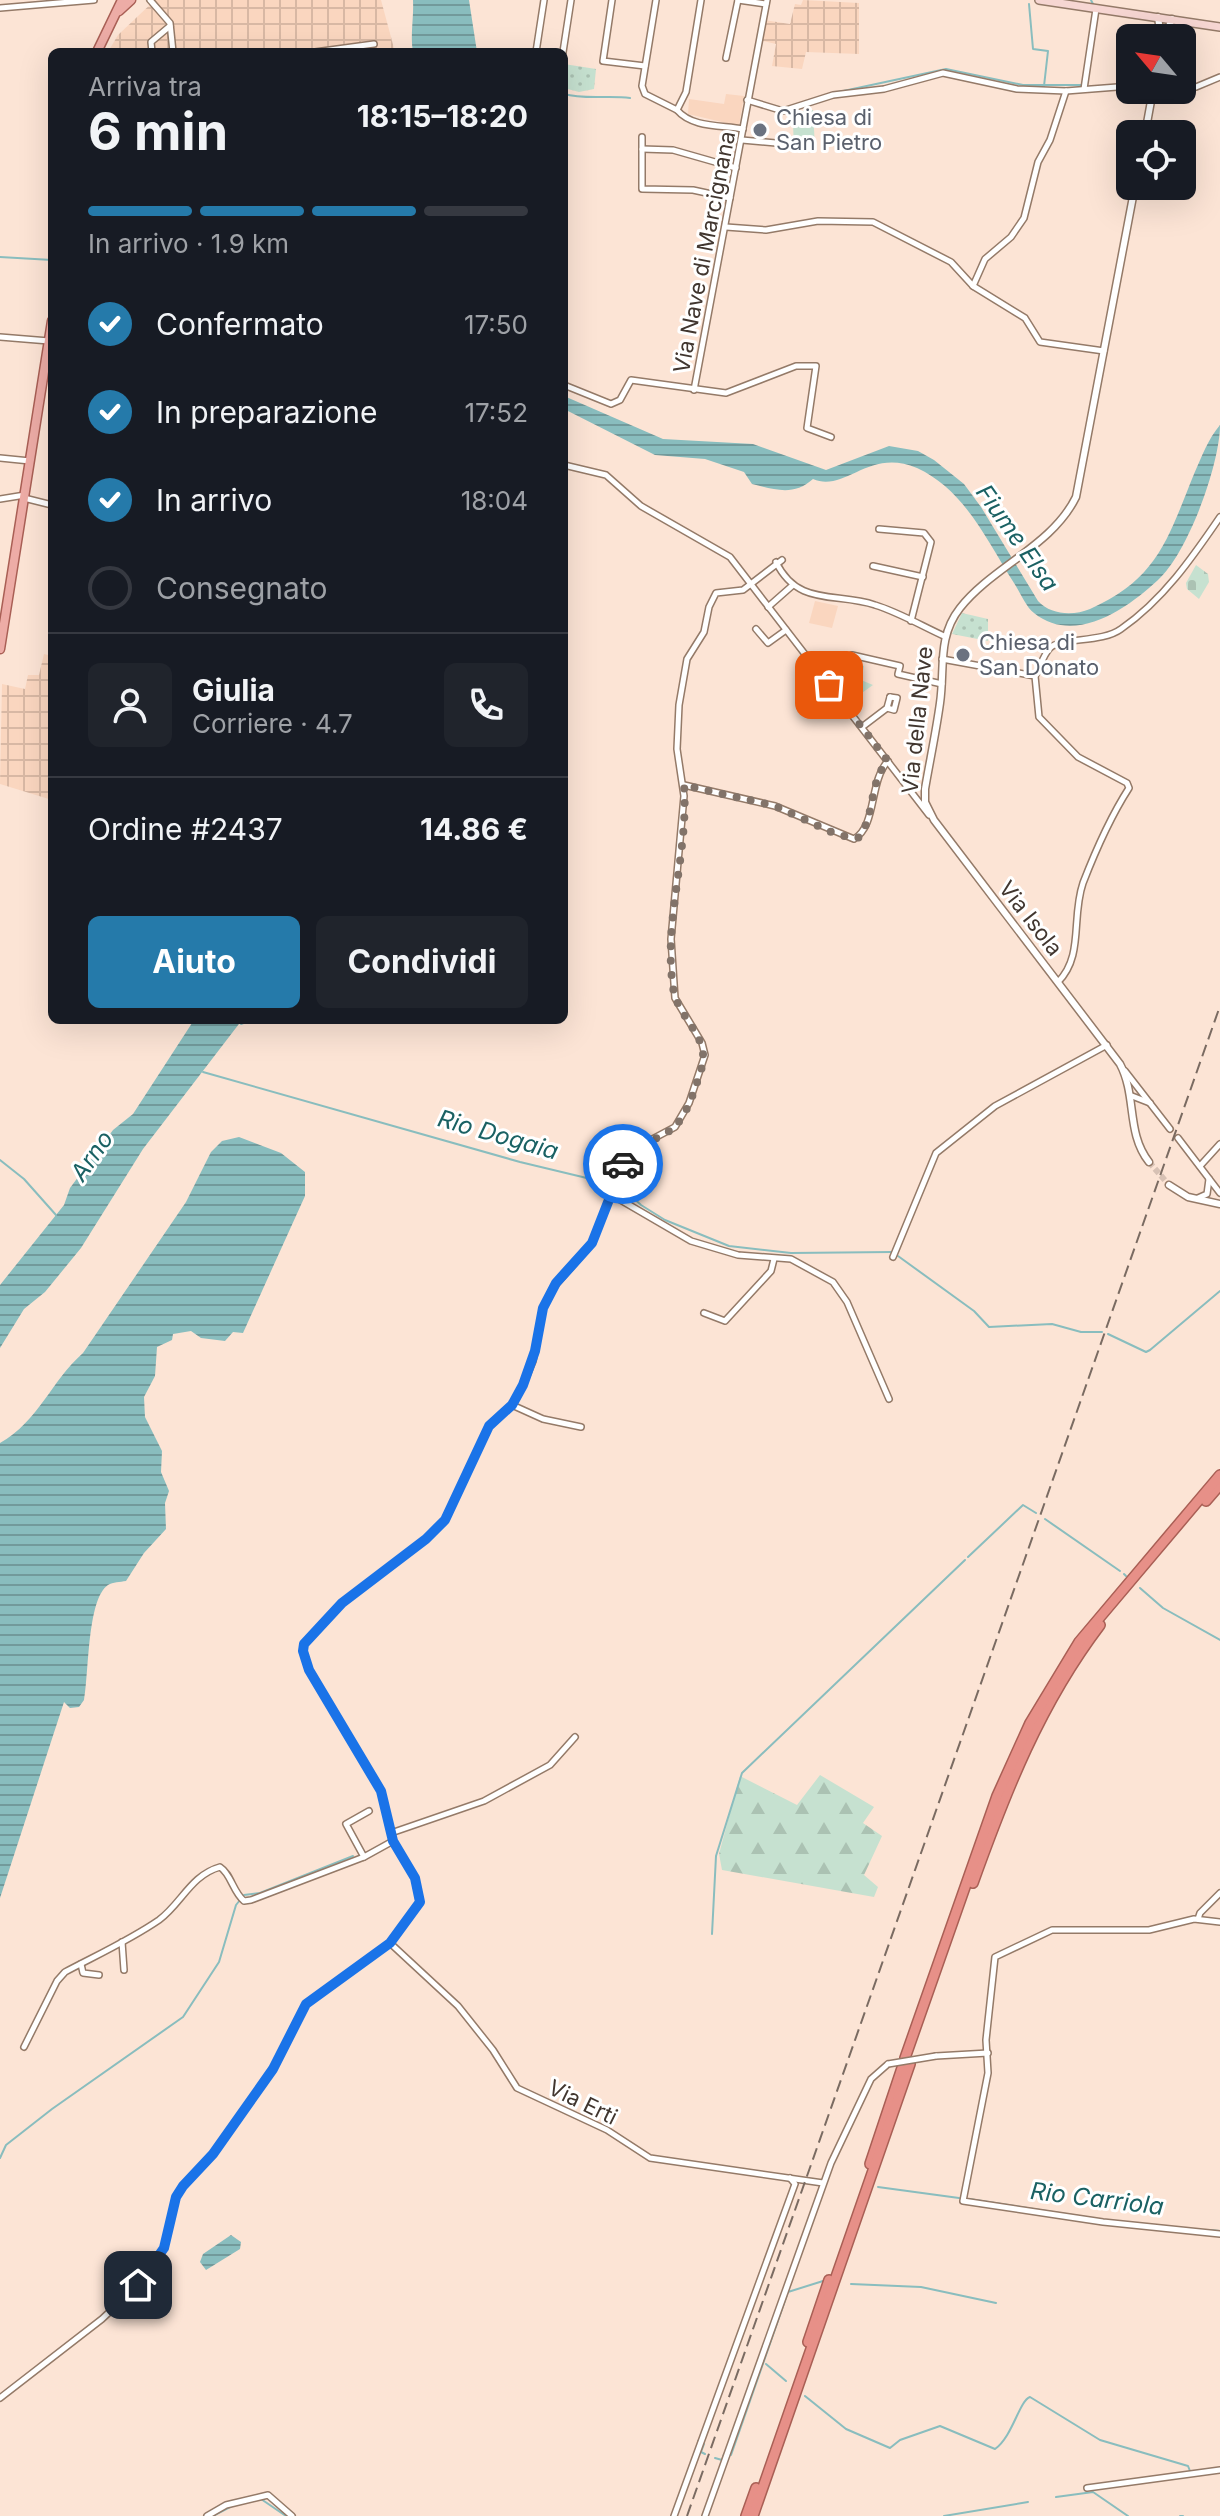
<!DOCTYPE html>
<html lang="it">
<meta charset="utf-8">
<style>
body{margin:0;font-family:Inter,sans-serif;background:#20242c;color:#f1f3f6;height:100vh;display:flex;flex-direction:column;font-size:30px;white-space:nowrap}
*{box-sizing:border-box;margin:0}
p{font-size:26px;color:#9ea1a6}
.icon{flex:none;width:44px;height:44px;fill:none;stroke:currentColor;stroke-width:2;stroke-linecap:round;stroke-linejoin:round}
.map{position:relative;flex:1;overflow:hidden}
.details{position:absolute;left:48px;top:48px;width:520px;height:976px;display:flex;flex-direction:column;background:#171b24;border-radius:12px;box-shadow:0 8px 32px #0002}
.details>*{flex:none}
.needle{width:52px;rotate:299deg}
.tools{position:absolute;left:1116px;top:24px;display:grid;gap:16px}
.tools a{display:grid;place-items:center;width:80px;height:80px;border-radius:12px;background:#171b24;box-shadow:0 8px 32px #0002;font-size:40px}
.pin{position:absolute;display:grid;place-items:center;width:68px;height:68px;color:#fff;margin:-34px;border-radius:16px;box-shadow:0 4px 12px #0006}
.courier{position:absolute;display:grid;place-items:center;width:80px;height:80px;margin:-40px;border:6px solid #1a73e8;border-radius:50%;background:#fff;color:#222;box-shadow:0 2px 10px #0007}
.headline em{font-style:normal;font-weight:700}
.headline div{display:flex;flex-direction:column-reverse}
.headline{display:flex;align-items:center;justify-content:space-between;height:136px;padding:0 40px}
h1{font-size:52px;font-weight:700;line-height:60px}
.bar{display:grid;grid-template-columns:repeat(4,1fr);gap:12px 8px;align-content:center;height:96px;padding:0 40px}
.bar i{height:10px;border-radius:6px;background:#363941}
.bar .on{background:#257aaa}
.bar p{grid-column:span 4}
.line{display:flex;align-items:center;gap:20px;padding:0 40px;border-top:2px solid #363941}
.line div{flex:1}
.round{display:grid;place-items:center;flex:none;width:84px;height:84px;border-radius:12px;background:#20242c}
ol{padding:0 40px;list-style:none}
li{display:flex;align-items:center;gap:24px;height:88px}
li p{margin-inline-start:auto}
li .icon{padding:8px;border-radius:50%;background:#257aaa;color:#fff;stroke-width:4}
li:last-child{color:#9ea1a6}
li i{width:44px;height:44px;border:4px solid #363941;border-radius:50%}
.button{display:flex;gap:16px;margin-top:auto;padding:16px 40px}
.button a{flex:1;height:92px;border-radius:12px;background:#257aaa;color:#fff;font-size:32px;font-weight:700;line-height:92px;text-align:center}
.button a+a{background:#20242c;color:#f1f3f6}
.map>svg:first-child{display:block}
.built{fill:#fad6bf}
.industrial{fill:url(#industrial-grid)}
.grass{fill:#c6e1d0}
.forest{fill:url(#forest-firs)}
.cemetery{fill:url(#cemetery-stones)}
.park{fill:url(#park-dots)}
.water{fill:url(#water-rules)}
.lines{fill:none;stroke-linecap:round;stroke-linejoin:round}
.stream{stroke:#89bdbe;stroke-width:2}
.tertiary-tunnel{stroke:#d7c1b4;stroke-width:6;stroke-dasharray:6 3;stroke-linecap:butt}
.minor-casing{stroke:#947a68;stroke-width:8}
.tertiary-casing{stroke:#947a68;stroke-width:9}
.secondary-casing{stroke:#947a68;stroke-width:10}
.primary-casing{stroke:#a95f55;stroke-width:11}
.trunk-casing{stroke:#a95f55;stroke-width:12}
.minor{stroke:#fff;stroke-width:5}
.tertiary{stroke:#fff;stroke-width:6}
.secondary{stroke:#f6d6d2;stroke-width:7}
.primary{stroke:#edaca6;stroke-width:8}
.trunk{stroke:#e79088;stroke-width:9}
.rail{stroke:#7a6b62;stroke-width:2;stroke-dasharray:12 6;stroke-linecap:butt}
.minor-bridge-casing{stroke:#947a68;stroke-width:8;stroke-linecap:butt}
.minor-bridge{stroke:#fff;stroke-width:5}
.done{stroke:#827369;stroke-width:8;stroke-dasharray:0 14.4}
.route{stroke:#1a73e8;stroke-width:10}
.worship-dot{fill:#6b7280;stroke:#fff;stroke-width:3}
.labels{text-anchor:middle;stroke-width:6;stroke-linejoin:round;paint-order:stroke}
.worship-label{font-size:22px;fill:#5b616d;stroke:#fff;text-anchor:start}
.street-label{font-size:22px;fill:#41362f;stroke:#fff}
.water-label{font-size:24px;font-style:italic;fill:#1a6163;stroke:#fff}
</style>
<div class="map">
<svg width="1220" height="2516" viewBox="0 0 1220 2516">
<defs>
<pattern id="industrial-grid" width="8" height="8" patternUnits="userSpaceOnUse" patternTransform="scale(2)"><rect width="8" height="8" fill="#fad6bf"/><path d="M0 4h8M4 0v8" fill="none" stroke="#d8b8a4"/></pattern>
<pattern id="forest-firs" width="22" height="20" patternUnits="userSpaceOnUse" patternTransform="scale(2)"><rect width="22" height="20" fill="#c6e1d0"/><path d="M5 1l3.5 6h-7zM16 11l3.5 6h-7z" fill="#abc2b3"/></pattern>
<pattern id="cemetery-stones" width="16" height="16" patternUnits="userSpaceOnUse" patternTransform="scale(2)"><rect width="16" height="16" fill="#c6e1d0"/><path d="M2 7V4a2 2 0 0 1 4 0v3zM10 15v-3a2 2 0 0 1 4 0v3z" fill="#abc2b3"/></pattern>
<pattern id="park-dots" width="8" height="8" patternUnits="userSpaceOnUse" patternTransform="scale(2)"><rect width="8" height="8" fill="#c6e1d0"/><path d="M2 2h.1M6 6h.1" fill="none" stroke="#abc2b3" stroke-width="1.8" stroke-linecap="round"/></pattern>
<pattern id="water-rules" width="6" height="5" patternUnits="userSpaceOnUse" patternTransform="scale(2)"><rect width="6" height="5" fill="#89bdbe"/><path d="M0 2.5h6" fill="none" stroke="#729a9b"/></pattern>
</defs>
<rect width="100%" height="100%" fill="#fce4d5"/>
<g class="built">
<polygon points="726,94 744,96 739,126 688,114 689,99 724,104"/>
<polygon points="815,601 838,606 832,628 809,623"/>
</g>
<g class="industrial">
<polygon points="155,0 381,0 395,52 108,52 118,35"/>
<polygon points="803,0 859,3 859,54 806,52 802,69 772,66 776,44 759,40 764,20 790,24 795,4 801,5"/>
<polygon points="44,654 52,656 52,800 0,784 2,684 25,689 28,675 39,675"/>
</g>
<polygon class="grass" points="813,110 815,148 794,150 793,123 806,121 793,122 793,112"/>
<polygon class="forest" points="820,1775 874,1807 863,1823 882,1836 864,1875 878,1887 874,1897 722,1870 719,1854 740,1776 797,1805"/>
<polygon class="cemetery" points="1196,565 1208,574 1209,582 1199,599 1187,589 1186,583"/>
<g class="park">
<polygon points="564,64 596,69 594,89 579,92 564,88"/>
<polygon points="962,613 988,619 988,641 952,634"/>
<polygon points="849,661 864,666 861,680 873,685 859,695 844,678"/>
</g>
<g class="water">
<path d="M413,0H469L477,52H413C410,35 414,17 413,0Z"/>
<path d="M564,396L663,439L753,444L826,470L889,446L918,451L934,460L964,484L981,507L1038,601C1051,615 1073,616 1090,609C1158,579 1168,538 1194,474C1202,456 1208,439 1220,425C1220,464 1188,553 1158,580C1128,608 1075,646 1034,613C1026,607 1020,592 1014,583C987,541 965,490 917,468C869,447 845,493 813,479C794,496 776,490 752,484L744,472L705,459L655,455L564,409Z"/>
<polygon points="194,1020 242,1020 143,1149 81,1248 45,1292 24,1309 0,1348 0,1285 64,1205 70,1188 113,1130 133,1114"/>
<path d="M239,1137L281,1153L305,1172V1196L243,1333L233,1332L225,1341L201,1338L191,1331L173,1334L172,1340L157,1347L155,1376L144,1397L145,1417L162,1451L161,1472L169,1491L165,1503L166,1529L144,1553L126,1581C120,1582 113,1582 108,1585C87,1599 89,1674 84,1700L79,1707L70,1708L64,1702L0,1898V1443C39,1421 51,1381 83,1353L186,1202L211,1152L222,1141Z"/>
<polygon points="231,2235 241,2242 240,2249 206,2270 200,2262 203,2254"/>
</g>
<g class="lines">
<g class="stream">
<polyline points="1091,0 1093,4"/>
<polyline points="1029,4 1033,49 1048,51 1044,86"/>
<polyline points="834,93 946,69 1023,85 1083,85"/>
<path d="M564,94C584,100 609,95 630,98"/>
<polyline points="0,257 52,260"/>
<polyline points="241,1024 251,1020"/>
<polyline points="203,1072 520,1162 620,1186 641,1205 665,1220 729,1246 791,1253 892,1252"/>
<polyline points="0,1160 24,1179 56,1215"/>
<polyline points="898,1256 974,1311 989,1327 1052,1324 1081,1332 1102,1332"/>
<polyline points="1108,1334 1146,1352 1150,1350 1220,1291"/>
<polyline points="1045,1519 1120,1571"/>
<polyline points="968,1557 1023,1505 1036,1513"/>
<polyline points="1124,1574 1126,1576"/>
<polyline points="1140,1588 1163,1608 1220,1640"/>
<polyline points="712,1934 716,1856 742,1773 965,1560"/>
<polyline points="0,2158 6,2145 52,2109 183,2017 219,1962 236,1905 244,1895 260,1893 353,1856"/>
<polyline points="878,2187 959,2198"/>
<polyline points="969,2199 1092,2218"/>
<polyline points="1209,2230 1220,2231"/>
<polyline points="851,2284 921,2287 996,2303"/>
<polyline points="766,2364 786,2381"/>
<path d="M805,2396L846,2429L890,2448L900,2440L940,2426L995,2449C1013,2436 1019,2401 1030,2397L1100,2440L1188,2466L1190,2471"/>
<polyline points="698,2441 704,2444 701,2452 705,2454"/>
<polyline points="731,2455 788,2292 823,2281"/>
<polyline points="715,2458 722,2460 724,2454"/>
<polyline points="1056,2497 1093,2492 1128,2516"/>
<polyline points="261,2499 286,2516"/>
<polyline points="213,2516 232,2506"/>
<polyline points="944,2516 1028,2502"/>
<polyline points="1180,2516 1183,2516"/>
</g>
<polyline class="tertiary-tunnel" points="1149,1162 1169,1185"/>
<defs>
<g id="minor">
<polyline points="150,0 170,23 173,52"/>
<polyline points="612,0 603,61 645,66"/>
<polyline points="656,0 642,86 645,94 677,110"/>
<path d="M701,0L686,92L677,110C692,128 722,125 743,129"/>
<polyline points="738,0 766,4"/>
<polyline points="0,8 94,0"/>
<polyline points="152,52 151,42 170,26"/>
<polyline points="315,52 374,44"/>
<polyline points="536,52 544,0"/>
<polyline points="563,52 571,0"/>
<polyline points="726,58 738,0"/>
<polyline points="1182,88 1196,87 1220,77"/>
<polyline points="1084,89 1096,9"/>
<polyline points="747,100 783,111 833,95 884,89 943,73 1017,89 1066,91 1130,86"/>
<polyline points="642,137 642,189 693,190 730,198"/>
<polyline points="742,140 776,143"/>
<polyline points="642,149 673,150 736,168"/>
<polyline points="726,227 766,230 818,221 873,222 951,262 973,286 1025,318 1040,342 1104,351"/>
<polyline points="973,286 985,259 1011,237 1024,218 1038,162 1050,140 1066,91"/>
<polyline points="0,337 49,341"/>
<polyline points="564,385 611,404 620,400 631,380 726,393 796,366 816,366 807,428 831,437"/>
<polyline points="694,390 767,0"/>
<polyline points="0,458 30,461"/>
<polyline points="564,465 606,475 641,506 730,557 929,815"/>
<polyline points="24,498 52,505"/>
<polyline points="0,499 25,495"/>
<polyline points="879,529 924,533 931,542 911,621"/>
<path d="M776,562C798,607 836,592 875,605C898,612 922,626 944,636"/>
<polyline points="873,566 923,577"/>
<polyline points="768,607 793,585"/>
<polyline points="756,629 768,643 786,630"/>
<polyline points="852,655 900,666 898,674 942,684"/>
<path d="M942,659L1035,676L1039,717L1078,757L1127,783L1129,788C1111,816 1095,852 1083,883C1071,918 1084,956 1058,982"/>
<path d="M1035,676C1040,668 1043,655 1050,648C1061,637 1102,643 1121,629C1163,600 1192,558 1220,517"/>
<polyline points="887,708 894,710 897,698 890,697"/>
<polyline points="862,727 887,708 890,697"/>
<path d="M684,785L775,806L854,839C877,826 869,781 888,761"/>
<polyline points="1125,1071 1170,1129"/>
<polyline points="1132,1096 1150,1103"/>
<polyline points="1178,1138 1220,1193"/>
<polyline points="1200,1166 1220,1144"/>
<polyline points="612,1195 691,1241 738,1255 791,1259 833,1282 847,1302 889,1399"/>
<polyline points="1198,1198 1207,1194 1209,1179"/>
<polyline points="893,1257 936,1153 995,1106 1107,1045"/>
<polyline points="704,1313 725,1321 771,1271 774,1259"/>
<polyline points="512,1405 543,1419 581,1427"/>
<polyline points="391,1833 484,1801 550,1765 575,1737"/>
<polyline points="364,1857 346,1824 369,1811"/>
<polyline points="1198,1919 1200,1913 1220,1893"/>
<polyline points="1220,1922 1194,1919 1149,1930 1052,1930 995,1957 986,2040 988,2073 963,2201 1103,2222 1220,2234"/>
<polyline points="122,1942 124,1970"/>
<polyline points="390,1943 458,2006 493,2050 517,2088 607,2130 650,2158 823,2183"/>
<polyline points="81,1964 83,1973 99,1975"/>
<path d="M24,2047L57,1981L65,1972C97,1955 130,1940 159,1920C181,1904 191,1875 220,1867C231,1874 233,1892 244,1901L251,1900L364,1857L393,1841"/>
<polyline points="936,2056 988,2053"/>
<polyline points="0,2398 102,2319 138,2285 164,2248 176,2197 183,2186 213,2154 273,2069 306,2004 390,1943 420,1902 415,1878 393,1841 381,1791 309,1670 303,1651 304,1644 342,1603 426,1539 445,1520 489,1426 512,1405 523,1385 533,1361 543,1308 553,1288 592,1243 625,1158 630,1151 675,1127 689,1103 705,1055 702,1043 675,998 671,939 684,796 677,749 679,705 687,659 704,632 709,607 716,593 743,590 782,560"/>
<polyline points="1087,2488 1220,2470"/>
<polyline points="207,2516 226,2505 268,2495 292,2516"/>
<polyline points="674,2516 795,2184 790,2178"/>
<polyline points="705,2516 831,2163 871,2079 888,2064"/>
</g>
<g id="tertiary">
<polyline points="1158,17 1161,38"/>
<polyline points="1164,38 1172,19"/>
<polyline points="1145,134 1153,90"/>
<path d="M1135,186L1076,497C1052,546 992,567 960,608C937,637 945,669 940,703C936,732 930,760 925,789V802L934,820L1120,1064C1137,1096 1126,1133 1149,1162"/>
<polyline points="1169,1185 1188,1197 1220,1204"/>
</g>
<polyline id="secondary" points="1039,0 1220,27"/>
<g id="primary">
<polyline points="119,11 131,0"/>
<polyline points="97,52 122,0"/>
<polyline points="0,649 52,321"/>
</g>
<g id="trunk">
<polyline points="1206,1501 1220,1485"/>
<path d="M973,1883C1006,1791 1040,1704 1100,1625"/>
<polyline points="905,2058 997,1796 1030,1723 1079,1642 1220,1475"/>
<polyline points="870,2164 903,2065"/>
<polyline points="808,2342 829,2280"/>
<polyline points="746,2516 756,2488"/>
<polyline points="753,2516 910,2064"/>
</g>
</defs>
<use href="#minor" class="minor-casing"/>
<use href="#tertiary" class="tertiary-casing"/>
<use href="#secondary" class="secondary-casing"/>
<use href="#primary" class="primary-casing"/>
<use href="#trunk" class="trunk-casing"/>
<use href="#minor" class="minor"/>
<use href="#tertiary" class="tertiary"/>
<use href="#secondary" class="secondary"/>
<use href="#primary" class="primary"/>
<use href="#trunk" class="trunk"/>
<polyline class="rail" points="687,2516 1220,1006"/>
<defs>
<polyline id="minor-bridge" points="888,2064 936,2056"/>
</defs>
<use href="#minor-bridge" class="minor-bridge-casing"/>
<use href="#minor-bridge" class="minor-bridge"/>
</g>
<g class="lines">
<path class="done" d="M623,1164C631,1142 661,1142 676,1125C689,1111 695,1088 701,1070C712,1036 677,1019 673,987C663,920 689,852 684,785L775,806L838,835L858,838C876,817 868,782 888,761L829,685"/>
<polyline class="route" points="138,2285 164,2248 176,2197 183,2186 213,2154 273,2069 306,2004 390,1943 420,1902 415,1878 393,1841 381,1791 309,1670 303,1651 304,1644 342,1603 426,1539 445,1520 489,1426 512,1405 523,1385 535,1351 543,1308 556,1283 592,1243 623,1164"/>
</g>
<g class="worship-dot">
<circle cx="760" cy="130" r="8"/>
<circle cx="963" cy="655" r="8"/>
</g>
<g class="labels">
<g class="worship-label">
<text x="776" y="125">Chiesa di<tspan x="776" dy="25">San Pietro</tspan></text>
<text x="979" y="650">Chiesa di<tspan x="979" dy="25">San Donato</tspan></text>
</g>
<g class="street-label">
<text transform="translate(704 252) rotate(-79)" y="8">Via Nave di Marcignana</text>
<text transform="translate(917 720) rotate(-84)" y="8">Via della Nave</text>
<text transform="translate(1031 918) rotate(52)" y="8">Via Isola</text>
<text transform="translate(583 2102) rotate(26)" y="8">Via Erti</text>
</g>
<g class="water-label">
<text transform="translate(1017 538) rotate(55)" y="8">Fiume Elsa</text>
<text transform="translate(498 1135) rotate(16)" y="8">Rio Dogaia</text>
<text transform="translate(92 1156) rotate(-55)" y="8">Arno</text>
<text transform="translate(1097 2199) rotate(7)" y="8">Rio Carriola</text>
</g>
</g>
</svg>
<div class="tools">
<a><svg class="needle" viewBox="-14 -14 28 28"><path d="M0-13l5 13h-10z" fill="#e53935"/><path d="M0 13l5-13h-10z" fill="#9ea1a6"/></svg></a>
<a><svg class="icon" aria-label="locate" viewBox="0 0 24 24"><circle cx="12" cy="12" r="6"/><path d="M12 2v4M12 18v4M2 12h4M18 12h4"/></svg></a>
</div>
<div class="pin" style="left:829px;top:685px;background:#ea580c"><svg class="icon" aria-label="bag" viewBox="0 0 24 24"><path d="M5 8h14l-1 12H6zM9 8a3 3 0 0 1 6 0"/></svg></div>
<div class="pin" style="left:138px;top:2285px;background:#1f2937"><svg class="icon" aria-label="home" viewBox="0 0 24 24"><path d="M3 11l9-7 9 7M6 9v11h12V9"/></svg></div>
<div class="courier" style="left:623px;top:1164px"><svg class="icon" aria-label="car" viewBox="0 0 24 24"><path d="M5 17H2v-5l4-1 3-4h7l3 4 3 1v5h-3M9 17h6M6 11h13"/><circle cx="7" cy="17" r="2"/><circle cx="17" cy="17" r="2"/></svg></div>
<section class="details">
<div class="headline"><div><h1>6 min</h1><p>Arriva tra</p></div><em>18:15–18:20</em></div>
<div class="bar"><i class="on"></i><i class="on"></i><i class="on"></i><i></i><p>In arrivo · 1.9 km</p></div>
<ol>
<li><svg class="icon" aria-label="check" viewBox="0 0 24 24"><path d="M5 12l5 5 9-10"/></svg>Confermato<p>17:50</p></li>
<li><svg class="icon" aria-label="check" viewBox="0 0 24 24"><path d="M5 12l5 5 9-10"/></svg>In preparazione<p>17:52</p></li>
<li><svg class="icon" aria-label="check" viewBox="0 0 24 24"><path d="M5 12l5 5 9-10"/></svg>In arrivo<p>18:04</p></li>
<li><i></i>Consegnato</li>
</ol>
<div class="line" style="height:144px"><a class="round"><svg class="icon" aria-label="person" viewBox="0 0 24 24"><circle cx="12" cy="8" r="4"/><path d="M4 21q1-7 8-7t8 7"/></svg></a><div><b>Giulia</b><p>Corriere · 4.7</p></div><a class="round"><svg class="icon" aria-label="phone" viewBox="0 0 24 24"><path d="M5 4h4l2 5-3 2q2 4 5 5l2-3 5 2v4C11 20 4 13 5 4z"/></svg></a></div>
<div class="line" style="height:104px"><div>Ordine #2437</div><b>14.86 €</b></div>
<div class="button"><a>Aiuto</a><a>Condividi</a></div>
</section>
</div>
